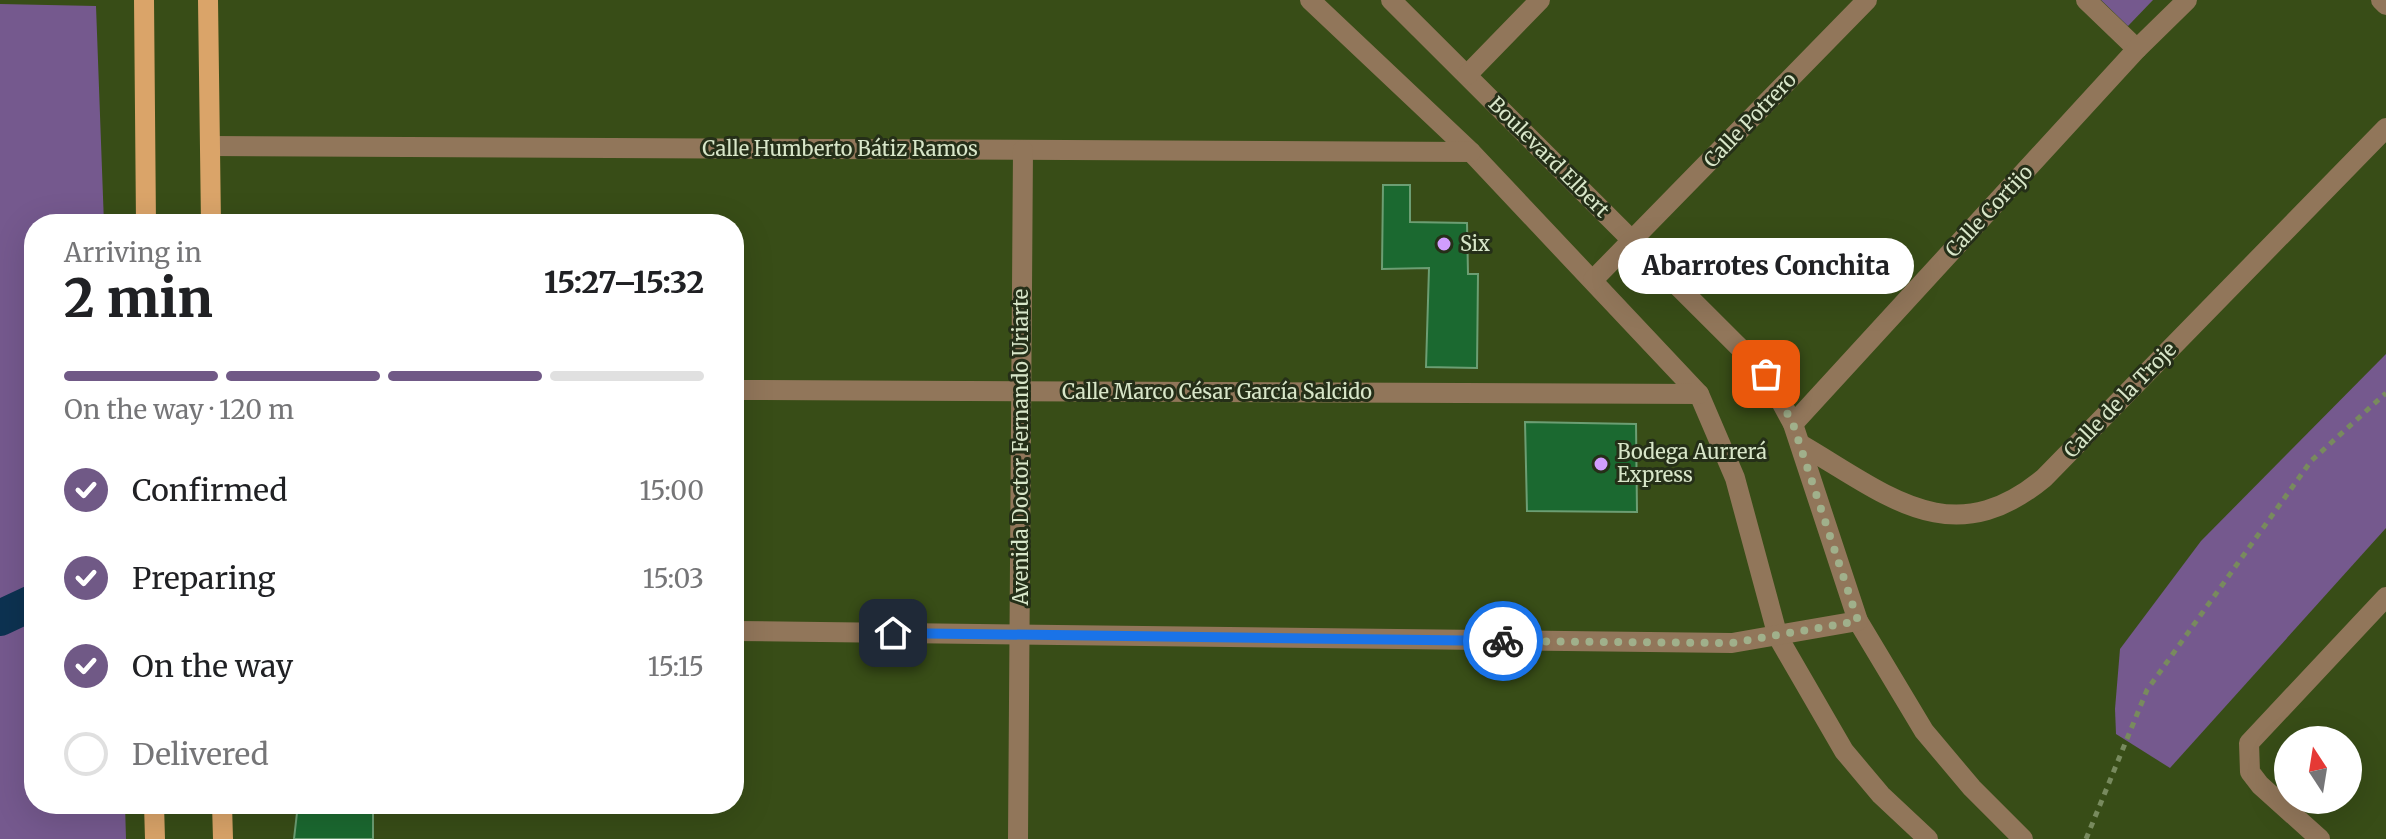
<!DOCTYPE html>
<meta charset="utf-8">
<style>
body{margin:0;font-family:Merriweather,serif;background:#f2f2f2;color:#202124;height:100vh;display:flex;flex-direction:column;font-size:30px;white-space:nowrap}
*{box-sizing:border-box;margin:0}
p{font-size:26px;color:#757577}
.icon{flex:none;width:44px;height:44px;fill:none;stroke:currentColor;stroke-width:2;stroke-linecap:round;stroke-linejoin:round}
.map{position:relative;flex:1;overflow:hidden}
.drawer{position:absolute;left:24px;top:214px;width:720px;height:600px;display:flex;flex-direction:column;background:#fff;border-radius:32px;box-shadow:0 8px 32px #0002}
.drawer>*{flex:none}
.needle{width:52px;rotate:348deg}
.fabs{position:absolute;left:2274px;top:726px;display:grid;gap:16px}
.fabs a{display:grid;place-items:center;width:88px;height:88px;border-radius:50%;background:#fff;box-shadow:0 8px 32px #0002;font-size:40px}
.pin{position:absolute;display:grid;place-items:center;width:68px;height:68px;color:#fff;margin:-34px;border-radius:16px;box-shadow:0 4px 12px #0006}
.courier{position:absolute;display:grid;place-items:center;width:80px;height:80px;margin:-40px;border:6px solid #1a73e8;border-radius:50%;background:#fff;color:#222;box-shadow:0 2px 10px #0007}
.bubble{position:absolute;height:56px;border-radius:28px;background:#fff;box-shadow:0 8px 32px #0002;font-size:26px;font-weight:800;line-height:56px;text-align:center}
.head em{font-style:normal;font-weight:800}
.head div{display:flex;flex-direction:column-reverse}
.head{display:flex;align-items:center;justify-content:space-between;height:136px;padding:0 40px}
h1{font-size:52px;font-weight:800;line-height:60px}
.bar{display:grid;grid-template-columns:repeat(4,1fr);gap:12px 8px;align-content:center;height:96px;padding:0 40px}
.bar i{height:10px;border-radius:6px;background:#e0e0e0}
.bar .selected{background:#705986}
.bar p{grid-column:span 4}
ol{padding:0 40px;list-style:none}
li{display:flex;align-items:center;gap:24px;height:88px}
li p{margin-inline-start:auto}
li .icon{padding:8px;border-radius:50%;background:#705986;color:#fff;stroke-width:4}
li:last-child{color:#757577}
li i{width:44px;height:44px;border:4px solid #e0e0e0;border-radius:50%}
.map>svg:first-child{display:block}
.green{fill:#75598e}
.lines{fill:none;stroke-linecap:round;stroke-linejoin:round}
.canal{stroke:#0d3251;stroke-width:36}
.building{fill:#1b6930;stroke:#6c9e73;stroke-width:2}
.path{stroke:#788a5e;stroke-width:5;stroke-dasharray:6 6;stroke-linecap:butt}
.minor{stroke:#91765a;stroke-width:20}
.major{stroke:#daa469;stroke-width:20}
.done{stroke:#a0b08b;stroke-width:8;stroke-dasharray:0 14.4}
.route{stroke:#1a73e8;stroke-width:10}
.poi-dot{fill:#d19dfe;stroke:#252f18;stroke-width:3}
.labels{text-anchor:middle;stroke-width:6;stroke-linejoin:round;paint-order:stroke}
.street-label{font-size:20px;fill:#d8e6c9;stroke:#252f18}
.poi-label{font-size:20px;fill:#d8e6c9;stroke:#252f18;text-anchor:start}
</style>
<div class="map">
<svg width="2386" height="839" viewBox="0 0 2386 839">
<rect width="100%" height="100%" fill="#384d17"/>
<g class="green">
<polygon points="2101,0 2153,0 2128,26"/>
<polygon points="0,4 96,6 104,224 34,224 34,804 125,804 126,839 0,839"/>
<polygon points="2386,354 2386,528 2170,768 2116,734 2115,709 2120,649 2201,541"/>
</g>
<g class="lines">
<polyline class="canal" points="0,618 34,602"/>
</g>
<g class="building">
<polygon points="1383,185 1410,185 1410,222 1467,223 1468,274 1478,274 1477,368 1426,367 1429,268 1382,269"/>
<polygon points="1525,422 1636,424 1637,512 1527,511"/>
<polygon points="298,804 373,804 373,839 294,839"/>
</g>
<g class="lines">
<polyline class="path" points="2086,839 2147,690 2311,461 2386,393"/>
<g class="minor">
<polyline points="1310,0 1471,152 1699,394 1735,478 1778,637 1844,751 1881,795 1928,839"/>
<polyline points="1391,0 1766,374 1793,424 1858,621 1924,731 1972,788 2023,839"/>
<polyline points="2086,0 2137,49"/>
<polyline points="2381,0 2386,5"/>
<polyline points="1467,75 1540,0"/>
<polyline points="210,146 1471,152"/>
<polyline points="1593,280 1867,0"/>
<polyline points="734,390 1699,394"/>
<polyline points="1793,424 2137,49 2187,0"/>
<path d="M1800,444C1886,494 1951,555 2044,478L2386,128"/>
<polyline points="734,631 1732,643 1858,621"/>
<polyline points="1018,839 1023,150"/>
<polyline points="2320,839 2260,785 2250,772 2249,743 2386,597"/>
</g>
<g class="major">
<polyline points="144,0 146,224"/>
<polyline points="208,0 211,224"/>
<polyline points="154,804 155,839"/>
<polyline points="222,804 223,839"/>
</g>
</g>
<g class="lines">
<polyline class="done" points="1503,641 1732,643 1858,621 1793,424 1766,374"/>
<polyline class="route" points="893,633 1503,641"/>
</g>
<g class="poi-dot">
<circle cx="1444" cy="244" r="8"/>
<circle cx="1601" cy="464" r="8"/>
</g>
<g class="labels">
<g class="street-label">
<text transform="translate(1750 120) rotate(-46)" y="7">Calle Potrero</text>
<text x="840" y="156">Calle Humberto Bátiz Ramos</text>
<text transform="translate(1549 157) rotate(45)" y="7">Boulevard Elbert</text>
<text transform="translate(1989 211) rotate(-47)" y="7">Calle Cortijo</text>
<text x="1217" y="399">Calle Marco César García Salcido</text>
<text transform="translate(2120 400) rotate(-46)" y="7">Calle de la Troje</text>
<text transform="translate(1021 447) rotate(-90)" y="7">Avenida Doctor Fernando Uriarte</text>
</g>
<g class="poi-label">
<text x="1460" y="251">Six</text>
<text x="1617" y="459">Bodega Aurrerá<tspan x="1617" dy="23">Express</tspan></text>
</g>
</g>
</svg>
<div class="fabs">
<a><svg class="needle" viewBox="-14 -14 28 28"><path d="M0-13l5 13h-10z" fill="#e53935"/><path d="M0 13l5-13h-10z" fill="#757577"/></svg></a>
</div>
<div class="pin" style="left:1766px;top:374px;background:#ea580c"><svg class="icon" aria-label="bag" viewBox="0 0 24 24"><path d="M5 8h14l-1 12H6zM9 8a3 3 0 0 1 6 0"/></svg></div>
<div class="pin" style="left:893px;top:633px;background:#1f2937"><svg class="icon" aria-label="home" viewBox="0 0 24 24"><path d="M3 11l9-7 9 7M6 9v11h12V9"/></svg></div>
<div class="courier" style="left:1503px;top:641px"><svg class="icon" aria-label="bike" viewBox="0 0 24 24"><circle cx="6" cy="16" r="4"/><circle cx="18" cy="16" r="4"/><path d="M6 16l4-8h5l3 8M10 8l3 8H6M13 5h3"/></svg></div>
<div class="bubble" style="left:1618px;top:238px;width:296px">Abarrotes Conchita</div>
<section class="drawer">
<div class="head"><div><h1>2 min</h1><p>Arriving in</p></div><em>15:27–15:32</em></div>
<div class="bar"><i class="selected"></i><i class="selected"></i><i class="selected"></i><i></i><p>On the way · 120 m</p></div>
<ol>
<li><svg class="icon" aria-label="check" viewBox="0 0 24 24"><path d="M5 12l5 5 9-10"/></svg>Confirmed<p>15:00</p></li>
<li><svg class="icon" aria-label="check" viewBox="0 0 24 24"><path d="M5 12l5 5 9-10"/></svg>Preparing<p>15:03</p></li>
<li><svg class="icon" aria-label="check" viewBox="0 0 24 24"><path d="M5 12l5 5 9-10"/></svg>On the way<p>15:15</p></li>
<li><i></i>Delivered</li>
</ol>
</section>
</div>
